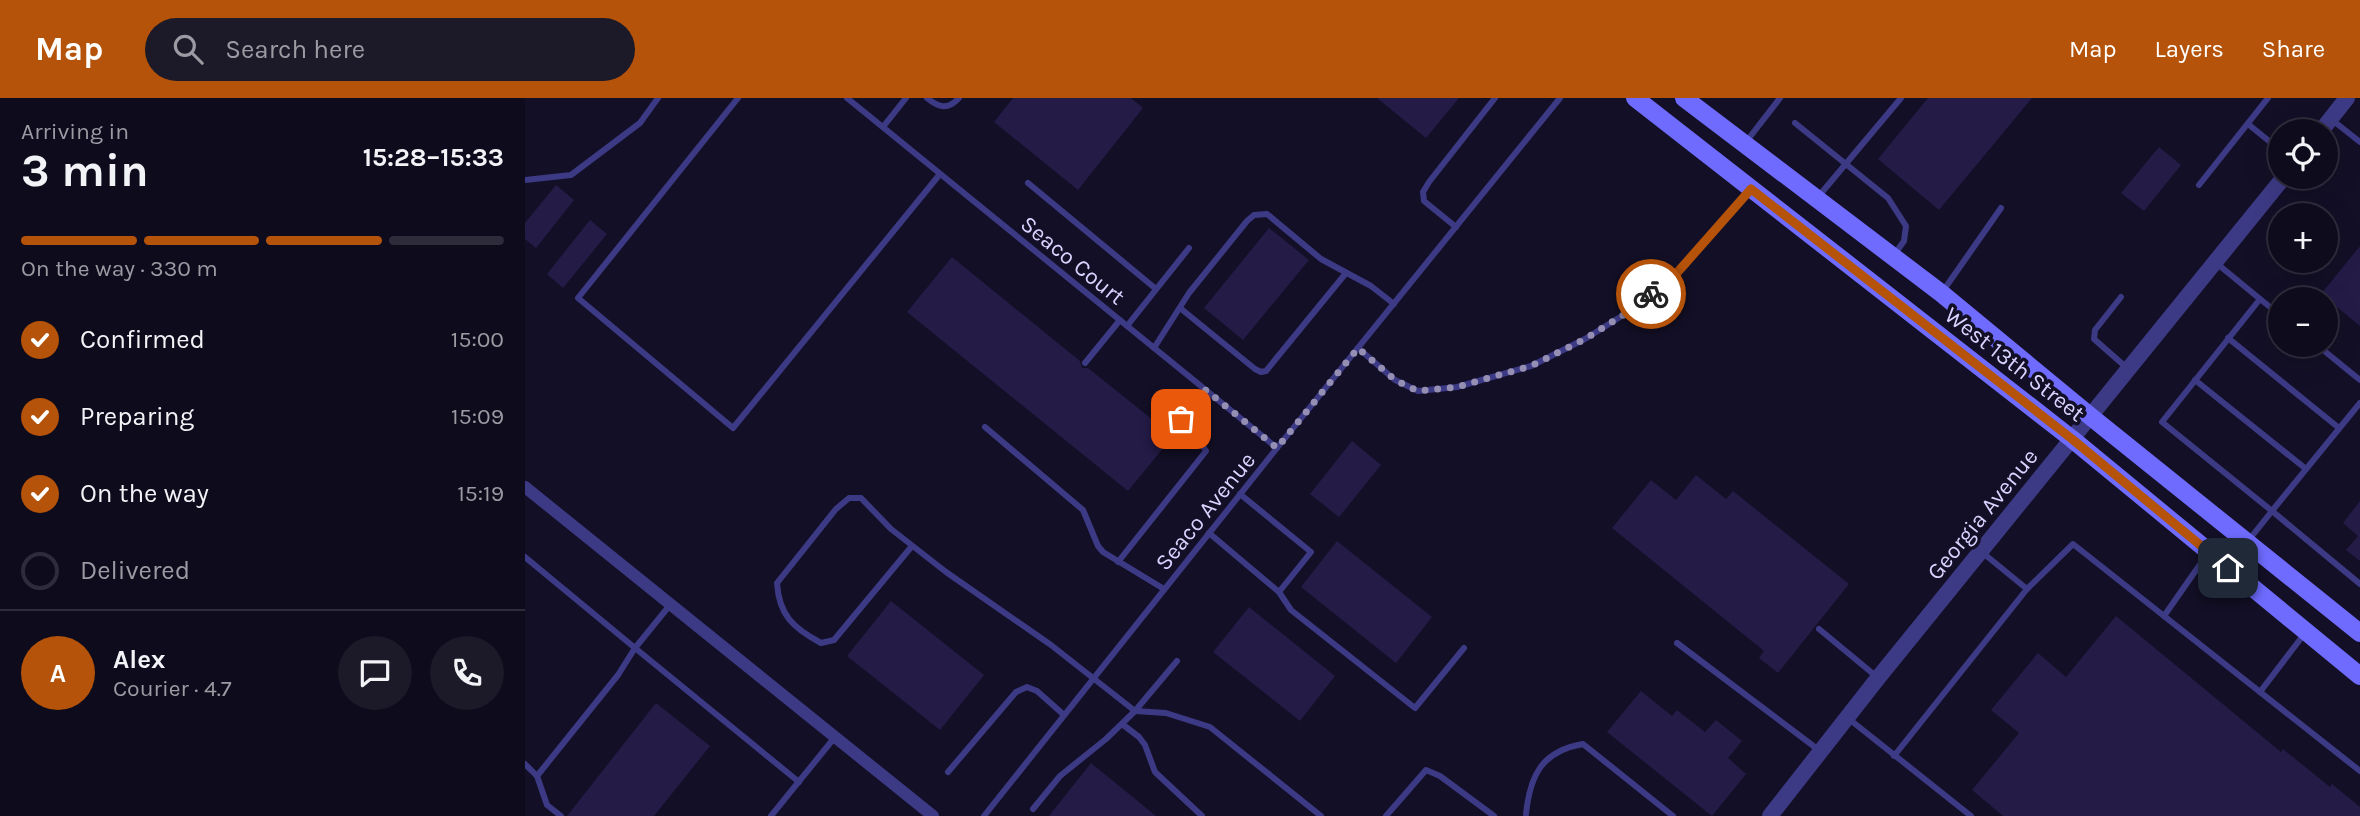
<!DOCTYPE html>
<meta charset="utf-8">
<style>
body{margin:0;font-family:Karla,sans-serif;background:#1c1929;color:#f1f3f6;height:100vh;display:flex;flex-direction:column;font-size:26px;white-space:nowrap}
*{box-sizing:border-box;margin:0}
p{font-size:23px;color:#9b9ba3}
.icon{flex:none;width:38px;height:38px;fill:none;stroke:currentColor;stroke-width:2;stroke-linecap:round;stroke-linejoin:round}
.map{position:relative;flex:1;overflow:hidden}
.details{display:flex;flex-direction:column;background:#0e0b1c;width:525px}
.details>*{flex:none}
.fabs{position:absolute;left:1743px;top:21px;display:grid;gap:14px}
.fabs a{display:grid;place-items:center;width:70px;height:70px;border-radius:50%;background:#0e0b1c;box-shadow:0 7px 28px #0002,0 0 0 2px #2e2b3b;font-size:35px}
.pin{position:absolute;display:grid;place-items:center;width:60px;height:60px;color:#fff;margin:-30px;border-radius:14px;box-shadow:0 4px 10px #0006}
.courier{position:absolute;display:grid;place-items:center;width:70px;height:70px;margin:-35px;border:5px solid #b45309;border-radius:50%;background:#fff;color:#222;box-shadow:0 2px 9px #0007}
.headline em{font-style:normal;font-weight:700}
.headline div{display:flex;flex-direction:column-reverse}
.headline{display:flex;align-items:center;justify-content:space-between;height:119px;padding:0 21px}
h1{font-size:46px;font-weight:700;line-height:52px}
.bar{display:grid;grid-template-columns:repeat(4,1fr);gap:10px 7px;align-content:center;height:84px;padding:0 21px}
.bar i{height:9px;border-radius:5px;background:#2e2b3b}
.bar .current{background:#b45309}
.bar p{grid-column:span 4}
.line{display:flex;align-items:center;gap:18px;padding:0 21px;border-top:2px solid #2e2b3b}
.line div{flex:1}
.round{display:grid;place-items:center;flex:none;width:74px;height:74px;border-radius:37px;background:#1c1929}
ol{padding:0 21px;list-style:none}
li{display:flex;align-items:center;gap:21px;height:77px}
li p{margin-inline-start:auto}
li .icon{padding:7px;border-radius:50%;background:#b45309;color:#fff;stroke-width:4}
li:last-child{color:#9b9ba3}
li i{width:38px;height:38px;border:4px solid #2e2b3b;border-radius:50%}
header{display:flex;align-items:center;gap:42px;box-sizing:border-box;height:98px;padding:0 35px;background:#b45309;color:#fff}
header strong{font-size:33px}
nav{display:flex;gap:38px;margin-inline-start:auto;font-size:24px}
.search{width:490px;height:63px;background:#1c1929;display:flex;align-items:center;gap:18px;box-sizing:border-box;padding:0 24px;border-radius:38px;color:#9b9ba3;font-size:26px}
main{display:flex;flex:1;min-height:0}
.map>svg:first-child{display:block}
.building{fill:#241b47}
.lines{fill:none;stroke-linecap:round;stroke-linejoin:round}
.service{stroke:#3d3a85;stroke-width:6}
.minor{stroke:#3d3a85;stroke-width:12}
.tertiary{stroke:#3d3a85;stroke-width:16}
.secondary{stroke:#6f6bff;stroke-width:18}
.done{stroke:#948fb3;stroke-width:7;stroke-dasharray:0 12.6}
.route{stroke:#b45309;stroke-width:9}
.labels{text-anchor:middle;stroke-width:7;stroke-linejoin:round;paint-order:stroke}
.street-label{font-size:23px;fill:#d9d4ff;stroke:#130f26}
</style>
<header>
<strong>Map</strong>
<div class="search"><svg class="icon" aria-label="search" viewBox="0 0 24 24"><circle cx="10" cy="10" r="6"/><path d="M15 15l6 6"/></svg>Search here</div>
<nav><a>Map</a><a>Layers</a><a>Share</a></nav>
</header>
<main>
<section class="details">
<div class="headline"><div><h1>3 min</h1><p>Arriving in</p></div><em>15:28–15:33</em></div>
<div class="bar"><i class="current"></i><i class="current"></i><i class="current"></i><i></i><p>On the way · 330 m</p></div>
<ol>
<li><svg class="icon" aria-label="check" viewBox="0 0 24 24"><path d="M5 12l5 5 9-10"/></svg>Confirmed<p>15:00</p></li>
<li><svg class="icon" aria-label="check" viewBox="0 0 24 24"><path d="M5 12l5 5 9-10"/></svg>Preparing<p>15:09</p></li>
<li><svg class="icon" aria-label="check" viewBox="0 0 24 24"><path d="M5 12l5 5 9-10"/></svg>On the way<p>15:19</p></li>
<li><i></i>Delivered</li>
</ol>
<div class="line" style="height:126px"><b class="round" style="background:#b45309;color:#fff">A</b><div><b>Alex</b><p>Courier · 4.7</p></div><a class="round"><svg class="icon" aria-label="chat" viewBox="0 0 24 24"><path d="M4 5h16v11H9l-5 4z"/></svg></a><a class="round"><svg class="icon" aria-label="phone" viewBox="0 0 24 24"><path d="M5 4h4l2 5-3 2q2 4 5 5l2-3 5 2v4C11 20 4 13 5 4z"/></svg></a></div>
</section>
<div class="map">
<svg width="1835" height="718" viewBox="0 0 1835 718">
<rect width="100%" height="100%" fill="#130f26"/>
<g class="building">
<polygon points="488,0 606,0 618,10 553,92 469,24"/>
<polygon points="852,0 934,0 901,40"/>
<polygon points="1403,0 1507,0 1414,112 1353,61"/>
<polygon points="1634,49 1656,67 1619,113 1596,95"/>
<polygon points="31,87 49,102 11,150 0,141 0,125"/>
<polygon points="65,122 82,136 38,190 22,176"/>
<polygon points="744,130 784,162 718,242 679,210"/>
<polygon points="1835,148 1835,228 1796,196"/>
<polygon points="427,159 555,263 557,270 563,270 648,338 603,393 382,214"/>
<polygon points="827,343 856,367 814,419 785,396"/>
<polygon points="1171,377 1201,401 1208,393 1324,486 1253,575 1234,560 1239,553 1087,430 1126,382 1151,402"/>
<polygon points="1835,403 1835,463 1821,452 1833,438 1818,425"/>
<polygon points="812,443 907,519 871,565 776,489"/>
<polygon points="366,503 459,577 415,632 322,558"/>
<polygon points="724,509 810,578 775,623 688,554"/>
<polygon points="1591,518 1756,654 1758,651 1805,689 1807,686 1835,709 1835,718 1478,718 1447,692 1494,635 1466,612 1513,555 1541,579"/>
<polygon points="1116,593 1147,618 1152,612 1180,634 1191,622 1217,643 1203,660 1221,676 1187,718 1082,634"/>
<polygon points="131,605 185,648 129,718 42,718"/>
<polygon points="566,665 631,718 524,718"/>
</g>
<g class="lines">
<g class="service">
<polyline points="213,0 53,200 208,330 415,76"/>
<polyline points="322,0 752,350"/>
<path d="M402,0C414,10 423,12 434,0"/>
<polyline points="1806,21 1835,44"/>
<polyline points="1270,25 1363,100 1381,128 1379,143 1369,157"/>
<polyline points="1723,26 1755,52"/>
<polyline points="358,29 381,0"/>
<polyline points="1221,44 1255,0"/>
<polyline points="0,82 46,77 115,25 133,0"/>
<polyline points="503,85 631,191"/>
<polyline points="1674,87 1743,0"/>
<polyline points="1293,99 1376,0"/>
<polyline points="931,129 899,103 898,94 904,84 970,0"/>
<polyline points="1690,164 1735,201 1637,324 1747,413 1723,443"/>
<polyline points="1418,193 1476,110"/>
<polyline points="1596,199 1570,232 1569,241 1602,270"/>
<polyline points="1735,201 1755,217"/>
<polyline points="655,210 730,271 736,274 741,273 821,175"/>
<polyline points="602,228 664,150"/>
<polyline points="1703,240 1814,330"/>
<polyline points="1792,247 1835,282"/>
<polyline points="629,250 664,195 722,123 729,117 742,116 796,161 846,188 869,206"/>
<polyline points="833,250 870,282 893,293 932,289 1006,268 1060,241 1111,209 1151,176 1224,92"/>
<polyline points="560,265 595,222"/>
<polyline points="1670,282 1781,371"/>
<polyline points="1835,305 1747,413 1835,486"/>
<polyline points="460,329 558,412 573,448 578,454 639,491"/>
<polyline points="715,396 786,454 754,494"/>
<polyline points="684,435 754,494 766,512 890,610 939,550"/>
<path d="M387,448L309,542L296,545C268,530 254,517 252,485L311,411L324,400H336L366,431L421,474L526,547L610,613L641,615L685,629L796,718"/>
<polyline points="0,459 110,550 145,507"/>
<polyline points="593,464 681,353 670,335 656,321 681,292"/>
<polyline points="1502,491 1548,446 1835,673"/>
<polyline points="1639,518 1683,455"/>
<polyline points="1294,531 1352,579"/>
<polyline points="1152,545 1295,653"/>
<polyline points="1735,594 1780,535"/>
<polyline points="1324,621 1446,718"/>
<polyline points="597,626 614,639 620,647 630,674 677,718"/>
<polyline points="1369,658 1502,491 1458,455"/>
<polyline points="0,666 12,678 22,707 36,718"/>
<polyline points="423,674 491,594 502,589 512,593 539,617"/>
<polyline points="12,678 93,577 110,550 274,684"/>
<polyline points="508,711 535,678 581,641 610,613 652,563"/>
<path d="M1001,716C1005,677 1017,653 1058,646L1148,718"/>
<polyline points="246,718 310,639"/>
<polyline points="459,718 752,350 1035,0"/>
<polyline points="861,718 901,672 915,678 969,718"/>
</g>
<polyline class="minor" points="0,389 408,718"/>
<g class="tertiary">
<polyline points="1796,33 1822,0"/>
<polyline points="1245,718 1353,580 1759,79"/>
</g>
<g class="secondary">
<polyline points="1110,0 1547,341 1835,578"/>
<polyline points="1159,0 1416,195 1565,318 1835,535"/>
</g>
</g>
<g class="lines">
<polyline class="done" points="656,321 681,292 752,350 833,250 870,282 893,293 932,289 1006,268 1060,241 1111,209 1126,196"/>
<polyline class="route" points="1126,196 1151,176 1226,91 1547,341 1703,470"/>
</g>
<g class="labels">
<g class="street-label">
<text transform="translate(548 162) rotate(39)" y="8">Seaco Court</text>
<text transform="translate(1490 266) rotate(38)" y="8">West 13th Street</text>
<text transform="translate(680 413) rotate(-51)" y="8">Seaco Avenue</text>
<text transform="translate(1457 416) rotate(-51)" y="8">Georgia Avenue</text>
</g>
</g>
</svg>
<div class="fabs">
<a><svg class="icon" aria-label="locate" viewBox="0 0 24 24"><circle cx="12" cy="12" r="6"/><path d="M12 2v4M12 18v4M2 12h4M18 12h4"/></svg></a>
<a>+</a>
<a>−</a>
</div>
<div class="pin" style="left:656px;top:321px;background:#ea580c"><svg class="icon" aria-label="bag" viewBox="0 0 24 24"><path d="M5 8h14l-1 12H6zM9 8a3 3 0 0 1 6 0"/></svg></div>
<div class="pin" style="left:1703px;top:470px;background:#1f2937"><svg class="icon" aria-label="home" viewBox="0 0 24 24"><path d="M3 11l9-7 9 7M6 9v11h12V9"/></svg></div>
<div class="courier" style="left:1126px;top:196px"><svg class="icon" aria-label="bike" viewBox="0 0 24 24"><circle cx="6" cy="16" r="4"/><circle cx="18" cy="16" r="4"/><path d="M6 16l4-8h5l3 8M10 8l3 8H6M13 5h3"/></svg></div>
</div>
</main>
